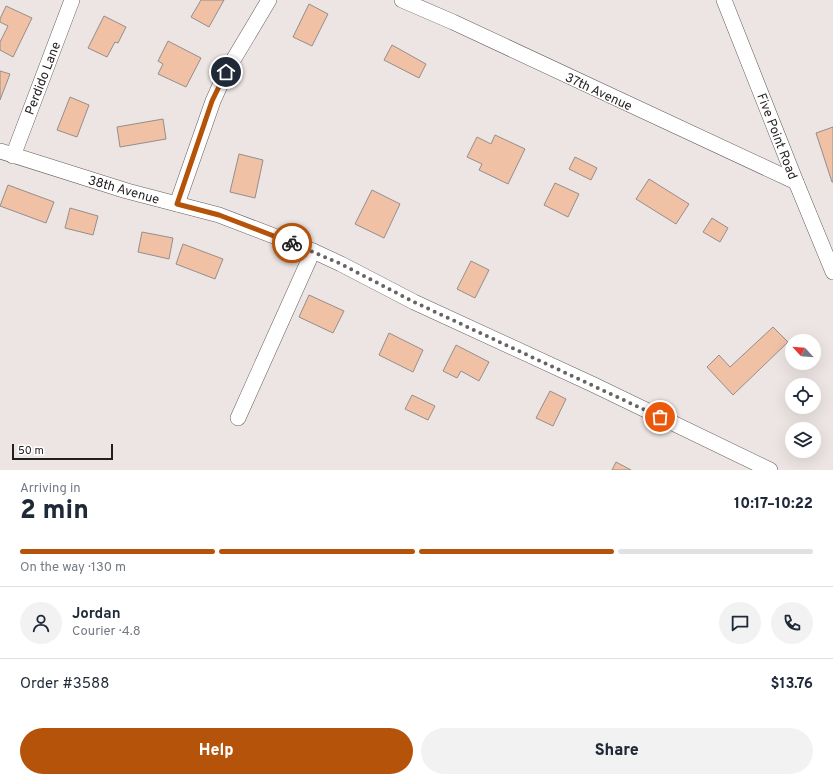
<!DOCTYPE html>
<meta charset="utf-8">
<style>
body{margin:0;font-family:Overpass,sans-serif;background:#f2f2f3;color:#1f2937;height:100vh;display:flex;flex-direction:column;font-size:15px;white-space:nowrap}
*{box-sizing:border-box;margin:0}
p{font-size:13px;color:#747a83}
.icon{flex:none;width:22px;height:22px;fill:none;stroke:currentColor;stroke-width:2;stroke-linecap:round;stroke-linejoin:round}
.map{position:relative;height:470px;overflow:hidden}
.side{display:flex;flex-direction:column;background:#fff;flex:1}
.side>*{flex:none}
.needle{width:26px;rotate:296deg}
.buttons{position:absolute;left:785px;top:334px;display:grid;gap:8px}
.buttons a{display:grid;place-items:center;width:36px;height:36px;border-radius:50%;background:#fff;box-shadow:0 4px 16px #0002;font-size:20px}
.scale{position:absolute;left:12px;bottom:10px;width:101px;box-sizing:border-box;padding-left:4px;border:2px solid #221f1f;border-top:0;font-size:11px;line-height:14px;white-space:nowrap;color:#221f1f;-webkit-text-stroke:3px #fff;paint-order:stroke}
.pin{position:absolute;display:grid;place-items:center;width:34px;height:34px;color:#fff;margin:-17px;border:2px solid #fff;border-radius:50%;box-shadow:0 1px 4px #0007}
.courier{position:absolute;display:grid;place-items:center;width:40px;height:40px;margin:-20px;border:3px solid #b45309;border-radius:50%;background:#fff;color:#222;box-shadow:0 1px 5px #0007}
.summary em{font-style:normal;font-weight:800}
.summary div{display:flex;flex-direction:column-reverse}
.summary{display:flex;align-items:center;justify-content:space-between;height:68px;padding:0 20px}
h1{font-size:26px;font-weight:800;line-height:30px}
.bar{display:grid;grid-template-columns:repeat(4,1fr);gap:6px 4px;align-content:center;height:48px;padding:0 20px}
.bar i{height:5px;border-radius:3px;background:#e0e1e3}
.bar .selected{background:#b45309}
.bar p{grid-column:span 4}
.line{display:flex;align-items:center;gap:10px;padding:0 20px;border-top:1px solid #e0e1e3}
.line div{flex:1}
.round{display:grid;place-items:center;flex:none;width:42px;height:42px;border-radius:21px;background:#f2f2f3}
.primary-button{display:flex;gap:8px;margin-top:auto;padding:8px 20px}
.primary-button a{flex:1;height:46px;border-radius:24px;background:#b45309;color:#fff;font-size:16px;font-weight:800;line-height:46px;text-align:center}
.primary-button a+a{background:#f2f2f3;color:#1f2937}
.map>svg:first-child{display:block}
.building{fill:#f1c1a6;stroke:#948e8b}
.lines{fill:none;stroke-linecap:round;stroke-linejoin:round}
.minor-casing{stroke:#645e5d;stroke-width:16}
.minor{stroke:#fff;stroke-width:15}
.done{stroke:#696464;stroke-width:4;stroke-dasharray:0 7.2}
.route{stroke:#b45309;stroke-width:5}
.labels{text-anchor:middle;stroke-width:3;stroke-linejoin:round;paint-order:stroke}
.street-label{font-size:13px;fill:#221f1f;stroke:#fff}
</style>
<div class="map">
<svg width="833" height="470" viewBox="0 0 833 470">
<rect width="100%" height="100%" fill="#ece5e4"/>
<g class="building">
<polygon points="201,0 224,0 209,27 191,17"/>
<polygon points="309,4 328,14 312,46 293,37"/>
<polygon points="6,6 32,18 13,57 0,50 0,42 8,26 0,22 0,19"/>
<polygon points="104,16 126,27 118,43 115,42 107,57 88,48"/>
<polygon points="168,41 201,58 186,87 158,74 163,64 158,61"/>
<polygon points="392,45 426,64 419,78 384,60"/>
<polygon points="0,71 10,74 0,100"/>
<polygon points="70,97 89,105 77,137 57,130"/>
<polygon points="163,119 166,139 120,147 117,127"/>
<polygon points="833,127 833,182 832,182 816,133"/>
<polygon points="495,135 525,149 508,184 479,170 482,164 467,157 477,137 491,144"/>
<polygon points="239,154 263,160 255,198 230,192"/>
<polygon points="575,157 597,168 591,180 569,169"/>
<polygon points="649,179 689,204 676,224 636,199"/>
<polygon points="555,183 579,194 568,217 544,205"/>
<polygon points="8,185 54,202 46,223 0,206"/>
<polygon points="372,190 400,204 384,238 355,224"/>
<polygon points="70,208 98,216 93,235 65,228"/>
<polygon points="712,218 728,228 720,242 703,232"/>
<polygon points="142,232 173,238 169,259 138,252"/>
<polygon points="183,244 223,259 215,279 176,264"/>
<polygon points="471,261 489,270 475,298 457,289"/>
<polygon points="309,295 344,311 333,333 299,317"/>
<polygon points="773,327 788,342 733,395 707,367 719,355 730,367"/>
<polygon points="389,333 423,350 413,372 379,355"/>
<polygon points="456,345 489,362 479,381 461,371 457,378 443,371"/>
<polygon points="550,391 566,399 553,426 536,418"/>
<polygon points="412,395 435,406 428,420 405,409"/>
<polygon points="616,462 631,470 612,470"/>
</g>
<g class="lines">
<defs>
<g id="minor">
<polyline points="402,0 453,22 796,182"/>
<polyline points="724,0 796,182 833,272"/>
<polyline points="0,151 127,191 219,215 313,251 341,264 414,302 592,384 770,470"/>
<polyline points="13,156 72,0"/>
<polyline points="177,204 213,101 226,72 269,0"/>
<polyline points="238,418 313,251"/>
</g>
</defs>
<use href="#minor" class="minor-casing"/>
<use href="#minor" class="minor"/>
</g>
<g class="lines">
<polyline class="done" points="292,243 341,264 414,302 660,417"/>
<polyline class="route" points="226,72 212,101 177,204 219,215 292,243"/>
</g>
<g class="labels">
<g class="street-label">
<text transform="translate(42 78) rotate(-69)" y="5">Perdido Lane</text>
<text transform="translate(599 91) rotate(25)" y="5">37th Avenue</text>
<text transform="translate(778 136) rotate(69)" y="5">Five Point Road</text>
<text transform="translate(124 189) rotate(16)" y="5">38th Avenue</text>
</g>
</g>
</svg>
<div class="buttons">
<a><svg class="needle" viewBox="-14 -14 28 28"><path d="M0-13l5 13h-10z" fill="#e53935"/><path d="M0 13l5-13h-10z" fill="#747a83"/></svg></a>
<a><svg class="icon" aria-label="locate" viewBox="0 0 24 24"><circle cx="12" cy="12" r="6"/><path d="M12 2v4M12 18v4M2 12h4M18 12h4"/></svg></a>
<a><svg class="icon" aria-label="layers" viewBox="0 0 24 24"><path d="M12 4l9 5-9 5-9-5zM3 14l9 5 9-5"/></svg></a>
</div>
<div class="scale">50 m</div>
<div class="pin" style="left:660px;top:417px;background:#ea580c"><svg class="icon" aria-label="bag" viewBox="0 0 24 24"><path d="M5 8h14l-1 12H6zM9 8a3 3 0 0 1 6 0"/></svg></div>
<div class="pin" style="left:226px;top:72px;background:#1f2937"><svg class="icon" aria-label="home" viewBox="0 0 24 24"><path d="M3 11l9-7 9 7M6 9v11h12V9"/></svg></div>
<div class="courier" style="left:292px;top:243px"><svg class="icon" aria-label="bike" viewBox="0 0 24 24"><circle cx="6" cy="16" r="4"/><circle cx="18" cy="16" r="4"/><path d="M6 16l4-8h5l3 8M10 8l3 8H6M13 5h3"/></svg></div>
</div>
<section class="side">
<div class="summary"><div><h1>2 min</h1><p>Arriving in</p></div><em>10:17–10:22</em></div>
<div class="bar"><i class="selected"></i><i class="selected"></i><i class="selected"></i><i></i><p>On the way · 130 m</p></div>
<div class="line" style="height:72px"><a class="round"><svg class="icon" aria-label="person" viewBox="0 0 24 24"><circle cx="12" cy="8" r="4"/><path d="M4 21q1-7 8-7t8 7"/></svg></a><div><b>Jordan</b><p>Courier · 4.8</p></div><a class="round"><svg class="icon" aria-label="chat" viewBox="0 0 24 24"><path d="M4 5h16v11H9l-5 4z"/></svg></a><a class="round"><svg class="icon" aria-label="phone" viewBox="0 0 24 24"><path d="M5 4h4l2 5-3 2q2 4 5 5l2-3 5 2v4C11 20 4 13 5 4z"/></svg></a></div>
<div class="line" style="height:52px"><div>Order #3588</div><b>$13.76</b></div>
<div class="primary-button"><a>Help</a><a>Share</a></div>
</section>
